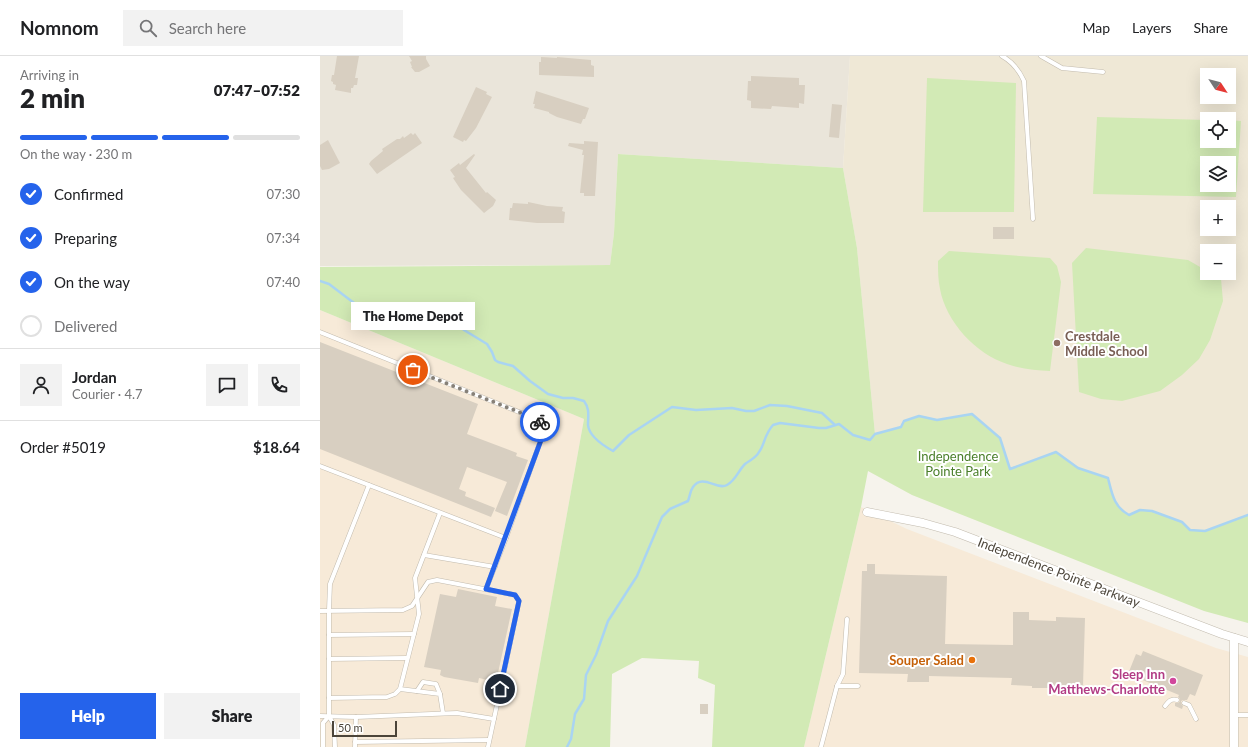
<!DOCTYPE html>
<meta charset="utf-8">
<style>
body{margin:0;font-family:Lato,sans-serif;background:#f2f2f2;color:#202124;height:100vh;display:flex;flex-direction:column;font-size:15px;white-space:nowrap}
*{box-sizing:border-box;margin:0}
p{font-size:13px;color:#757577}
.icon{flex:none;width:22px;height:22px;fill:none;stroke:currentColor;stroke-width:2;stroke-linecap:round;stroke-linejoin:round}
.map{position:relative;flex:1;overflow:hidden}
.side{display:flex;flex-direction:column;background:#fff;width:320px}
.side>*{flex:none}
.needle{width:26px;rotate:126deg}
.fabs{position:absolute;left:880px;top:12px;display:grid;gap:8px}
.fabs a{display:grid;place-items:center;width:36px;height:36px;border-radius:0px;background:#fff;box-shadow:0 4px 16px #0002;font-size:20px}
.scale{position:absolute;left:12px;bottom:10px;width:65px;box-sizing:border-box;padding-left:4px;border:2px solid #4b4439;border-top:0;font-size:11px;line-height:14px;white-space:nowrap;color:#4b4439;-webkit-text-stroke:3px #fff;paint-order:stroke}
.pin{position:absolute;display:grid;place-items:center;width:34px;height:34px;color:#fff;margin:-17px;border:2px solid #fff;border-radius:50%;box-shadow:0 1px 4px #0007}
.courier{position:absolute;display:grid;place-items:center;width:40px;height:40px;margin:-20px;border:3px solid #2563eb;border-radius:50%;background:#fff;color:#222;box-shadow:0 1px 5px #0007}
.bubble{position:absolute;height:28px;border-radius:0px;background:#fff;box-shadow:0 4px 16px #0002;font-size:13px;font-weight:800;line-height:28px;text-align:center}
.head em{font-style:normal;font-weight:800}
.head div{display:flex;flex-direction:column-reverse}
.head{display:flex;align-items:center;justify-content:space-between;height:68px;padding:0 20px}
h1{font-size:26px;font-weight:800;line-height:30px}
.bar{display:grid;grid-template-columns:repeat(4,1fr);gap:6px 4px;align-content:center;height:48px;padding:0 20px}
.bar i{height:5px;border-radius:3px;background:#e0e0e0}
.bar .active{background:#2563eb}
.bar p{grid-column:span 4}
.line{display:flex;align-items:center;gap:10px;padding:0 20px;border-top:1px solid #e0e0e0}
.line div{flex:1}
.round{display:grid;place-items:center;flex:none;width:42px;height:42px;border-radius:0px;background:#f2f2f2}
ol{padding:0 20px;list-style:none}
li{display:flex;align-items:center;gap:12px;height:44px}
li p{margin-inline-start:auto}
li .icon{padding:4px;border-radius:50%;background:#2563eb;color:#fff;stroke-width:4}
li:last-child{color:#757577}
li i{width:22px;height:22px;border:2px solid #e0e0e0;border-radius:50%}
.button{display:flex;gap:8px;margin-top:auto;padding:8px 20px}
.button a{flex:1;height:46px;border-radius:0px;background:#2563eb;color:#fff;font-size:16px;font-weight:800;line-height:46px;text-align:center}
.button a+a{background:#f2f2f2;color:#202124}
header{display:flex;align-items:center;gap:24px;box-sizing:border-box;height:56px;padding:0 20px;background:#fff;border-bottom:1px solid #e0e0e0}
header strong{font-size:19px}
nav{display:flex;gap:22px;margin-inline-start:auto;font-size:14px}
.search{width:280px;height:36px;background:#f2f2f2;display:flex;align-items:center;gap:10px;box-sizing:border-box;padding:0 14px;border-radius:0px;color:#757577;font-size:15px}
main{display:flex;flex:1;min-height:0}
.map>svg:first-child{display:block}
.residential{fill:#eae5da}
.commercial{fill:#f7ead8}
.education{fill:#efe8d6;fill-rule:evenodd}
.green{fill:#d2eab5;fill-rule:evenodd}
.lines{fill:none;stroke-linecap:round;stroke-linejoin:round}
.stream{stroke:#a9d4f2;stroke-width:2.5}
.building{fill:#d8cfc1}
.lane-casing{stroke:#c2bbae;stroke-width:5}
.street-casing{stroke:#c2bbae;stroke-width:9}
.lane{stroke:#fff;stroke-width:4}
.street{stroke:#fff;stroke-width:8}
.done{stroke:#878178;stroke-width:4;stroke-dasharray:0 7.2}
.route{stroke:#2563eb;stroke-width:5}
.education-dot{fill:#8d6e63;stroke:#fff;stroke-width:1.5}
.food-dot{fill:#e8710a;stroke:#fff;stroke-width:1.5}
.hotel-dot{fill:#d1479c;stroke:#fff;stroke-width:1.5}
.labels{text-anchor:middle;stroke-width:4;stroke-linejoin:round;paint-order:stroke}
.education-label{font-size:13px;font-weight:bold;fill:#785e54;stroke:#fff;text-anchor:start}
.park-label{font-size:13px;fill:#4a7f2a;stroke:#fff}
.street-label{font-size:13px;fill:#4b4439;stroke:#fff}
.food-label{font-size:13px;font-weight:bold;fill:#c56008;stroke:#fff;text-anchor:end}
.hotel-label{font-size:13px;font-weight:bold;fill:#b23c85;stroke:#fff;text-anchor:end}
</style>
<header>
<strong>Nomnom</strong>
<div class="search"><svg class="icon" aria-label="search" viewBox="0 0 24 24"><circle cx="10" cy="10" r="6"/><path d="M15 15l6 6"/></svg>Search here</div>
<nav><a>Map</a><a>Layers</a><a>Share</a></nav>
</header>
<main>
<section class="side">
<div class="head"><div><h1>2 min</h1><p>Arriving in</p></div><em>07:47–07:52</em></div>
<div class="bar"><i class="active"></i><i class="active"></i><i class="active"></i><i></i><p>On the way · 230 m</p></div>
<ol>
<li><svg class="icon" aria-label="check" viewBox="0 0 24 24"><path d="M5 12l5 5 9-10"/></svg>Confirmed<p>07:30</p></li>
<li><svg class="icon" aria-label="check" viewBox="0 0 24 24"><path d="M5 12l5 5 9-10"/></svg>Preparing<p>07:34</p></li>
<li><svg class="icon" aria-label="check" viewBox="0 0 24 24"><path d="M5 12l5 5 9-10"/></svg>On the way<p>07:40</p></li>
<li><i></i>Delivered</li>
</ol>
<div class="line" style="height:72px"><a class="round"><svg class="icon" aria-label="person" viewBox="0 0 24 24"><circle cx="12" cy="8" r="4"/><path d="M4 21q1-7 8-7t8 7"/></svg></a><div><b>Jordan</b><p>Courier · 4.7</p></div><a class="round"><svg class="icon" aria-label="chat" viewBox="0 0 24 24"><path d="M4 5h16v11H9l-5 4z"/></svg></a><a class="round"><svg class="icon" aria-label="phone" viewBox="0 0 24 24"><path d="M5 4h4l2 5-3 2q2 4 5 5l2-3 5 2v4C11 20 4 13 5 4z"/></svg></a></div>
<div class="line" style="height:52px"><div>Order #5019</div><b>$18.64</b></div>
<div class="button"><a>Help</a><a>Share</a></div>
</section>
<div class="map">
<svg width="928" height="691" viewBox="0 0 928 691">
<rect width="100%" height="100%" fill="#f6f3ec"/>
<polygon class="residential" points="0,0 530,0 523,112 298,98 294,177 290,209 0,210"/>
<g class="commercial">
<polygon points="0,254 264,363 205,691 0,691"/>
<polygon points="541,451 587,473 896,592 928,601 928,691 484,691"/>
</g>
<path class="education" d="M530,0H928V459L885,475L870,474L862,466L820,454L809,459L801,455L795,446L788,422L758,412L736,396L690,413L680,382L652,358L617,364L599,360L581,371L555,378L537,192L523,112ZM887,19H909V41H887ZM887,63H909V85H887ZM887,107H909V129H887ZM887,151H909V173H887ZM887,195H909V217H887Z"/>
<g class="green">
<polygon points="607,22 696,27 694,156 603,156"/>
<path d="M777,61L887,64V85H909V64L921,65L916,141L773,138ZM887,107H909V129H887Z"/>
<path d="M298,98L523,112L537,192L555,378L581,371L584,365L599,360L617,364L652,358L680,382L690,412L736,396L758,412L788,422C792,437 794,451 809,459L820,454L832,455L862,466L870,474L885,475L928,459V567L884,555L592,439L548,415L541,451L484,691H392L395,629L378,622L379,605L322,602L292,618L290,691H205L264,363L0,254V211L290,209L294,177Z"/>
<polygon points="766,192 868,204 887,215 887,217 890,217 901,223 903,245 890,284 879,303 862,319 840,335 802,345 781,343 759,336 752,207"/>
<path d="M629,195L730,202L737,210L741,226L730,315C716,314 701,313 687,308C656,298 626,266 620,233C618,224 618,215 618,205Z"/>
</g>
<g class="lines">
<g class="stream">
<path d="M0,225L9,228L34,247L85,269L91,268L100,256L109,254L129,257L135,262L138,268L144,274L167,288L172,296L175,304L178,306L193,310L210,325L228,338L243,342H253L264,345C270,353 268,360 268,369C269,380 284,390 293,395L309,379L352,351L376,354L412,352L426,355H434L450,349L467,350L502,357L515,369"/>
<path d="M247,691L251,683L255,658L264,643L266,619L276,599L288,565L317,520L342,461L350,453L368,445C370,440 370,435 373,431C383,417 397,435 407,429C416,424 418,415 425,408C430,404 436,402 439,396C445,388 444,379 453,369L460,367L499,372H506L519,368L533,379L550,384L555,378L581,371L584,365L599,360L617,364L652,358L680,382L690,413L736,396L758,412L788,422C792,438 794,451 809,459L820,454L832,455L862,466L870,474L885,475L928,459"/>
</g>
</g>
<g class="building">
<polygon points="17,0 39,0 35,22 38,22 37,29 34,29 33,32 31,32 31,37 15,34 16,29 13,28 13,26 11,25 12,19 14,19"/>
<polygon points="89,0 106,0 106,3 110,10 99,16 95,16 91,11 92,11 90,6 92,5"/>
<polygon points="221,1 237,2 237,1 271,4 271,9 274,10 274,21 219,19 219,6 221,6"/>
<polygon points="431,20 479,22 479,29 485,29 484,48 479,47 479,52 452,50 451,53 431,52 431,45 427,44 428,25 431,25"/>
<polygon points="156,31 167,36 166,38 172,41 156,72 146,85 144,84 143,86 133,81"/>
<polygon points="216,35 269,52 265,63 263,63 261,68 237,61 229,57 229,56 214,52 215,48 213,48"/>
<polygon points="512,48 522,49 519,82 509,81"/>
<polygon points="91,77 93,79 95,77 102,87 57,118 49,108 51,105 63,95 62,93 77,83 80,83 83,80 84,82"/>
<polygon points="8,84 20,107 9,113 2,114 0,110 0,89"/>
<polygon points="264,85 278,86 275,140 264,140 264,137 260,137 264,99 262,99 263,94 248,90 249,87 264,88"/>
<polygon points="154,98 155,99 146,112 166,137 167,136 176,144 173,150 164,157 141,134 133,122 135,121 130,114 139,107 140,109"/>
<polygon points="208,146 227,150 243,151 242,155 245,156 244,167 217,167 189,164 190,152 192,152 193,147 208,148"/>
<rect x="673" y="171" width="21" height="12"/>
<polygon points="0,286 158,348 147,378 197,397 196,400 208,404 187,460 175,455 187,426 147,411 139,433 146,436 145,440 175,452 171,461 0,393"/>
<polygon points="547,508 555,508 555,518 627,520 625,588 693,589 693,556 709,556 709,564 736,565 736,561 765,562 763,630 742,629 741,632 712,632 712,630 691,629 692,622 609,620 609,626 587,626 588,618 539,617 542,515 547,515"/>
<polygon points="138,533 177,541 175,550 192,553 176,626 159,622 158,627 124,621 120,619 121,614 104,611 120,538 136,541"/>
<polygon points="823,595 883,619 875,640 870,638 867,644 863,644 861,645 861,648 863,650 862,653 855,650 855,647 858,647 860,645 860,643 858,641 859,639 808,618 816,598 821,600"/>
<rect x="380" y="648" width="8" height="10"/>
</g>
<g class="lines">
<defs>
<g id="lane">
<path d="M682,0C693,6 699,14 704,25L713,163"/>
<polyline points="721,0 742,12 783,16"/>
<polyline points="0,276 219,364 224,375 186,482 0,410"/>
<polyline points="104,499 175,511"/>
<polyline points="166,533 186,482"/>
<polyline points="0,555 83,554 92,550 108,526 117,524 195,539 199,545 168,691"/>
<polyline points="9,579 94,578"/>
<polyline points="9,603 87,602"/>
<polyline points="517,630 523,618 527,563"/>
<polyline points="80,633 120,638 123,657"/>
<polyline points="97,635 103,626 116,628 120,638"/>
<polyline points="9,642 67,641 75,638 80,633 99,558 95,522 120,457"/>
<polyline points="864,647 869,649 876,663"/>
<path d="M845,650C848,646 851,642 857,644"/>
<polyline points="914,659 928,659"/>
<polyline points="0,660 36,661 137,657 174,663"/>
<polyline points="9,660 9,554 10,528 49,429"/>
<polyline points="35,686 169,684"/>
<polyline points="3,691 3,667 9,660 14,669 15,691"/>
<polyline points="35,691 36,661"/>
<polyline points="501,691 517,630 538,630"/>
</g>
<g id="street">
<polyline points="547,456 603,467 635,476 902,578 928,586"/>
<polyline points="914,691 914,582"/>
</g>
</defs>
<use href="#lane" class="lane-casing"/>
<use href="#street" class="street-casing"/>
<use href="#lane" class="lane"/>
<use href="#street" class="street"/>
</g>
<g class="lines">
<polyline class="done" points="93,314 219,364 220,366"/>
<polyline class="route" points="180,633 199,545 195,539 166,533 224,376 220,366"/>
</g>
<circle class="education-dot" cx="737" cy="287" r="4"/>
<circle class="food-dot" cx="652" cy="604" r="4"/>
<circle class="hotel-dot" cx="853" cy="625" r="4"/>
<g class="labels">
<g class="education-label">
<text x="745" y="285">Crestdale<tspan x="745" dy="15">Middle School</tspan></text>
</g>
<g class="park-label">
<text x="638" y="405">Independence<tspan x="638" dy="15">Pointe Park</tspan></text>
</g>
<g class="street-label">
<text transform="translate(739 516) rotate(21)" y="5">Independence Pointe Parkway</text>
</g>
<g class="food-label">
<text x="644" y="609">Souper Salad</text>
</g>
<g class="hotel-label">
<text x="845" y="623">Sleep Inn<tspan x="845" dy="15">Matthews-Charlotte</tspan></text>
</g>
</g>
</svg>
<div class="fabs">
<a><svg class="needle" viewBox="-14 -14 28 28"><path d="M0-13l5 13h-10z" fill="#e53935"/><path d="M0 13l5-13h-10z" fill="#757577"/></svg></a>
<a><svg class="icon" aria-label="locate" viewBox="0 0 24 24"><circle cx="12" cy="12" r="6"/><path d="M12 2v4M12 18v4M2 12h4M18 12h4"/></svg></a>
<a><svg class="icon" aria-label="layers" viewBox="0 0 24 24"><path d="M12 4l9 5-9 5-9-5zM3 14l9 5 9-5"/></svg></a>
<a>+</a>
<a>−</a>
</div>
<div class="scale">50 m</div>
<div class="pin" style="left:93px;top:314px;background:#ea580c"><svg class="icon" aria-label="bag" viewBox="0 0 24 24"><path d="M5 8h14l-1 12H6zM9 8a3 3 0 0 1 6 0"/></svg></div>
<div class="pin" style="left:180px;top:633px;background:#1f2937"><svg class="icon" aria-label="home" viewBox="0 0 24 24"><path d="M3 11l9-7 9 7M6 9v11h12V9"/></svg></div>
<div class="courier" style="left:220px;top:366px"><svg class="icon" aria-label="bike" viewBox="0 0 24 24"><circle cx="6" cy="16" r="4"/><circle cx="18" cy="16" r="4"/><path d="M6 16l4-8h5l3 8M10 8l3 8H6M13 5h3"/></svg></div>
<div class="bubble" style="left:31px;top:246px;width:124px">The Home Depot</div>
</div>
</main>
